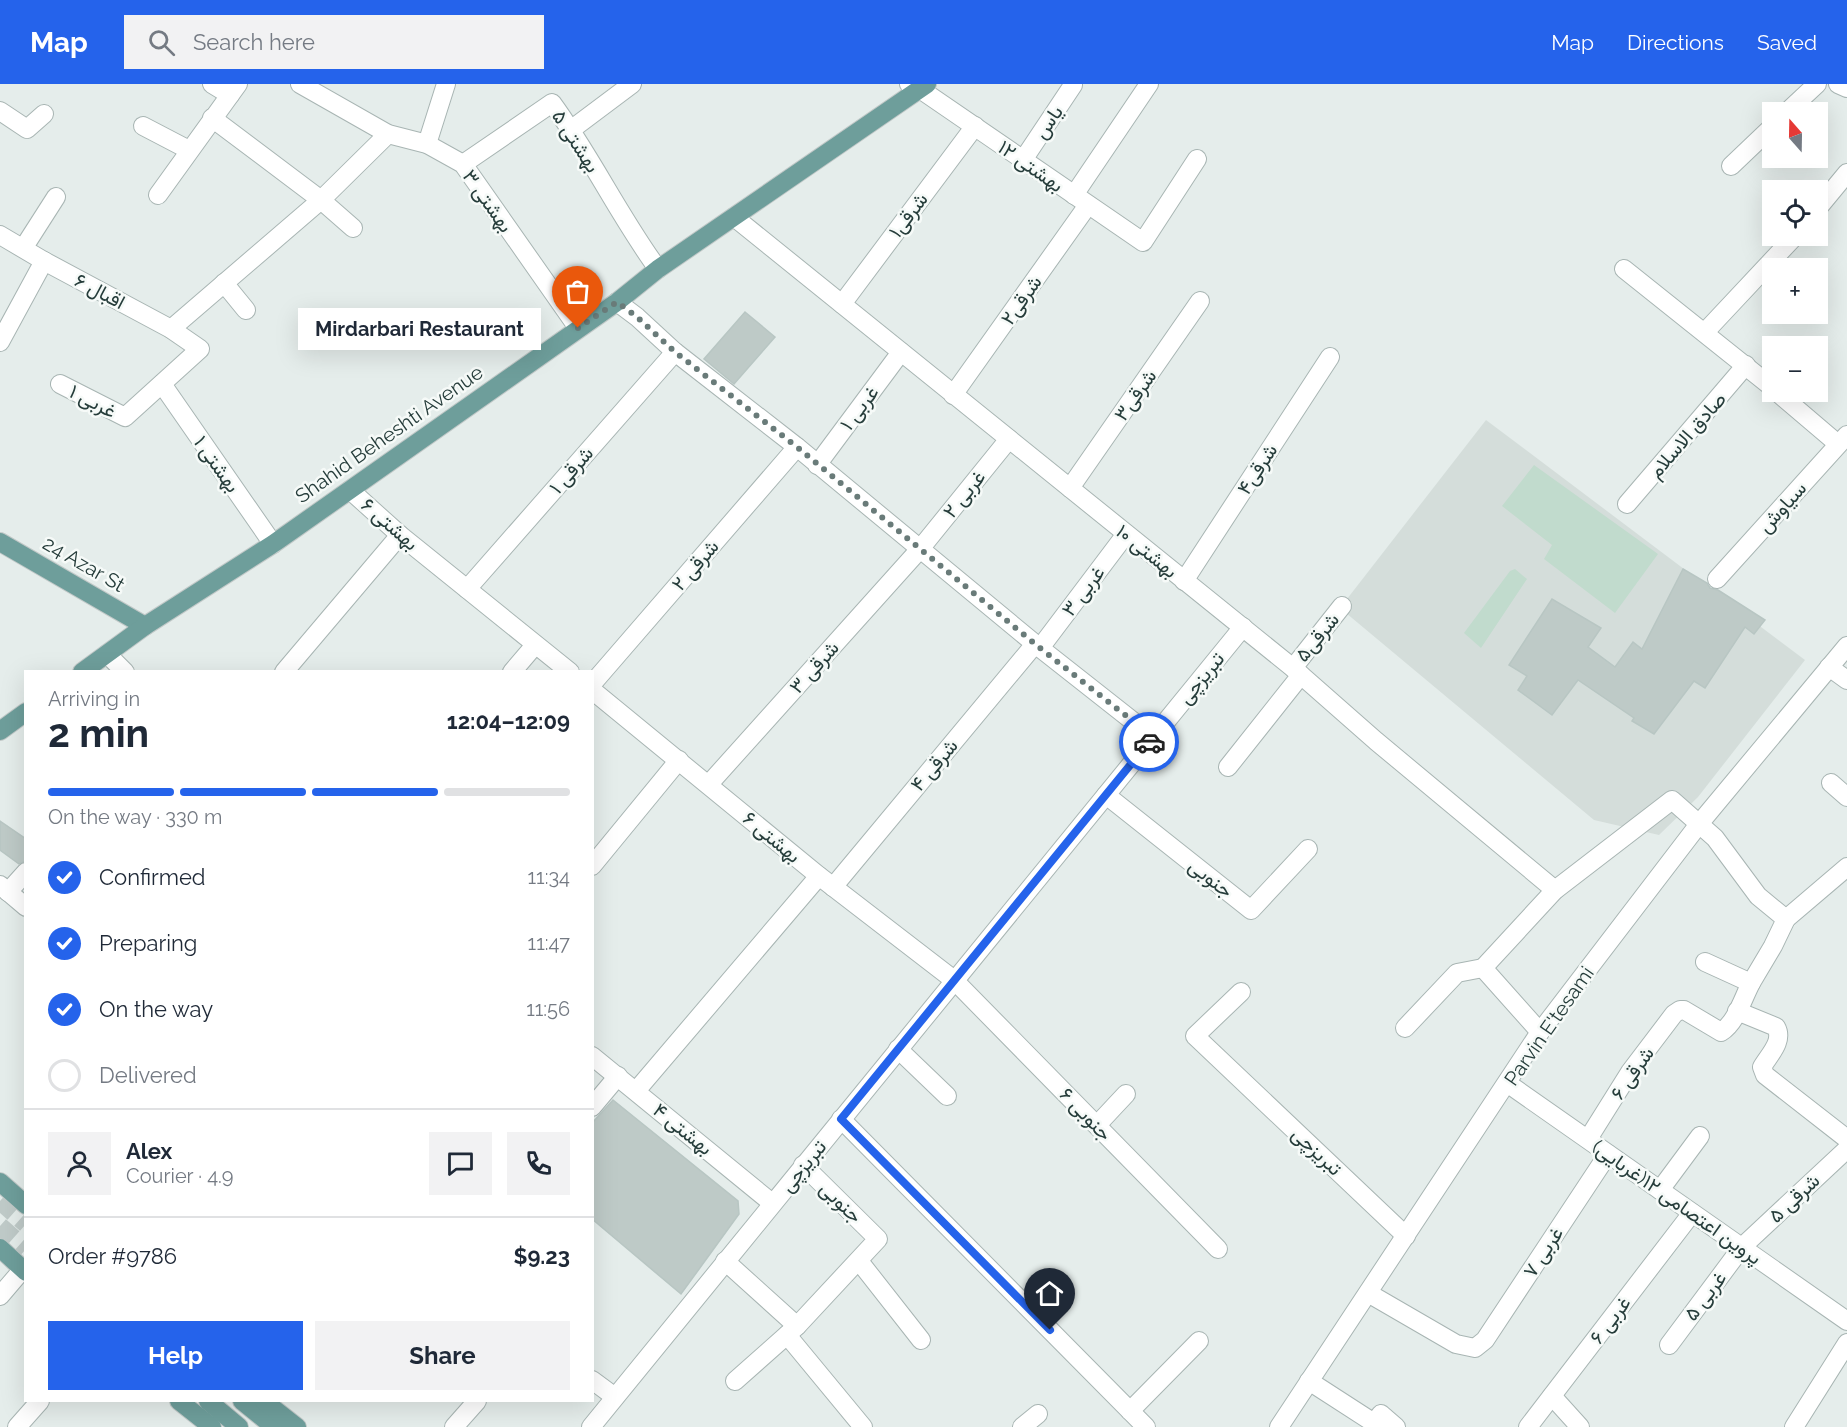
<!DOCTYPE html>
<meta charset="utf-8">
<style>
body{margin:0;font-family:Raleway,Vazirmatn,sans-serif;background:#f2f2f3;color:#1f2937;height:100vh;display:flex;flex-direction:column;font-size:22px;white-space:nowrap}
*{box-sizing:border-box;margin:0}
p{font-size:20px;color:#747a83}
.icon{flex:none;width:33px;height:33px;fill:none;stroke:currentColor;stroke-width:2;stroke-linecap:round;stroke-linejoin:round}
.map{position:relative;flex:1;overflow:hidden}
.panel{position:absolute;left:24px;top:586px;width:570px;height:732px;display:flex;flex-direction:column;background:#fff;border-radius:0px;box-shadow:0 6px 24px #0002}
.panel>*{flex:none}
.needle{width:39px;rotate:340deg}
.controls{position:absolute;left:1762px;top:18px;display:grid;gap:12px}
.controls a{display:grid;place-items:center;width:66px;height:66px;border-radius:0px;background:#fff;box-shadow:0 6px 24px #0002;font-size:30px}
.pin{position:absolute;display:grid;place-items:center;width:51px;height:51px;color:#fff;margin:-62px -26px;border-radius:50% 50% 50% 0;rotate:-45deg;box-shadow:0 0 6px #0007}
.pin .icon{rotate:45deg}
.courier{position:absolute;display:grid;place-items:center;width:60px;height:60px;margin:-30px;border:4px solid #2563eb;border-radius:50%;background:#fff;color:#222;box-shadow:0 2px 8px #0007}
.bubble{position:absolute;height:42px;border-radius:0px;background:#fff;box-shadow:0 6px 24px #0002;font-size:20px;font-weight:700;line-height:42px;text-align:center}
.overview em{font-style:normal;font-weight:700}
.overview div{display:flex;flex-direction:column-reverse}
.overview{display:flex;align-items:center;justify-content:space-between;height:102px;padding:0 24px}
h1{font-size:39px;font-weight:700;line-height:45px}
.bar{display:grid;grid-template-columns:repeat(4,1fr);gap:9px 6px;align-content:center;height:72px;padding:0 24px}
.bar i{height:8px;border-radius:4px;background:#e0e1e3}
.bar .on{background:#2563eb}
.bar p{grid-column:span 4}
.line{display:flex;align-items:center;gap:15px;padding:0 24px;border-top:2px solid #e0e1e3}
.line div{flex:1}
.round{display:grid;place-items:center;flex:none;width:63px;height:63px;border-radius:0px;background:#f2f2f3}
ol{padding:0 24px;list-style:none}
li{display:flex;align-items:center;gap:18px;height:66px}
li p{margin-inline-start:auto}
li .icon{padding:6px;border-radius:50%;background:#2563eb;color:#fff;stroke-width:4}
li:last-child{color:#747a83}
li i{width:33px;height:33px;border:3px solid #e0e1e3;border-radius:50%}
.cta{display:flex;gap:12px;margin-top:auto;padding:12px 24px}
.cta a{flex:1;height:69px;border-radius:0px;background:#2563eb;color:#fff;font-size:24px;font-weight:700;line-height:69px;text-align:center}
.cta a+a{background:#f2f2f3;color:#1f2937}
header{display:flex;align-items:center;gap:36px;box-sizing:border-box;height:84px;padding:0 30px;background:#2563eb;color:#fff}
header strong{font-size:28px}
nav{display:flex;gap:33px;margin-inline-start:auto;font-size:21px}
.search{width:420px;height:54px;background:#f2f2f3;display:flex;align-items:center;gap:15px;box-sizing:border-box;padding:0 21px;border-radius:0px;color:#747a83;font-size:22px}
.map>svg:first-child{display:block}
.built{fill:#d4ddda}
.green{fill:#c1dbcd}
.building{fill:#becac7;stroke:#b8c6c3;stroke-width:1.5}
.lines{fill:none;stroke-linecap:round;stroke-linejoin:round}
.major-tunnel{stroke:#bfcac8;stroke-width:18;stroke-dasharray:18 9;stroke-linecap:butt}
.minor-casing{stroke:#a8b5b3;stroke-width:20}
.major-casing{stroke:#c2c9c8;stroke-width:20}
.minor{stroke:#fff;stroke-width:18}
.major{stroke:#6e9e9b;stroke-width:18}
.done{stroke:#697b79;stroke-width:6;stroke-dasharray:0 10.8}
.route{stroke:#2563eb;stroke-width:8}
.labels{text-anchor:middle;stroke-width:5;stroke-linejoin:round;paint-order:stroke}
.street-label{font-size:20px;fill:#263d3b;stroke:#f6faf8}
</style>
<header>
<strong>Map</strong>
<div class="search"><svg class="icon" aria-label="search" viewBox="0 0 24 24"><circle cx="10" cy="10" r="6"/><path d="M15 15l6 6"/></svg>Search here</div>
<nav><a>Map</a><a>Directions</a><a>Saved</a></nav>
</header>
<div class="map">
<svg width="1847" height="1343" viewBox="0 0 1847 1343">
<rect width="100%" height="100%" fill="#e5edeb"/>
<polygon class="built" points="1486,336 1805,576 1698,713 1659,751 1594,736 1340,524"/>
<g class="green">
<polygon points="1534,381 1658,470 1615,529 1544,475 1552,461 1502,422"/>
<polygon points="1515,485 1527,495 1481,564 1464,549 1510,487"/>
</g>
<g class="building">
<polygon points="745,228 775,253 734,300 704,275"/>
<polygon points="1683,485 1707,499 1710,504 1718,506 1765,536 1754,550 1745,543 1705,604 1694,597 1654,650 1632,637 1634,634 1578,596 1552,631 1518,606 1527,592 1509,581 1552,515 1601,544 1588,563 1615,583 1633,558 1642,565"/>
<polygon points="0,737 26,755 26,777 19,780 0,766"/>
<polygon points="613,1016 738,1117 739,1130 681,1210 592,1135 592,1039"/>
</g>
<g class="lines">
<g class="major-tunnel">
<polyline points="0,1117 26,1140"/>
<polyline points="0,1142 26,1165"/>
</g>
<defs>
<g id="minor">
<polyline points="212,0 230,11"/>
<polyline points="300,0 388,50 427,60 463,80 578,244"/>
<polyline points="909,0 920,5 1143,158 1197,75"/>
<polyline points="1838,0 1847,4"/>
<polyline points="0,27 27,45 44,30"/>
<polyline points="1787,28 1817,0"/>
<polyline points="212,34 321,116 353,144"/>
<polyline points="143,42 189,66"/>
<polyline points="572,45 632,0"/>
<polyline points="427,60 446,0"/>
<polyline points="1023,76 1073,1"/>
<path d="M463,80L552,19C591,72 619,132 658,185"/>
<polyline points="1731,82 1773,42"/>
<polyline points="158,111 238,0"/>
<polyline points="1074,111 1149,0"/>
<polyline points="1818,124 1847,89"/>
<polyline points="734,133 1293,584 1376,657 1555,806"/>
<polyline points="0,151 44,177 171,245 200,265 125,333 60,300"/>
<polyline points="24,163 56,113"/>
<polyline points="1624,185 1773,304"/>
<polyline points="224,199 246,226"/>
<polyline points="617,218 637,233 675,268 797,363 1040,564 1153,653"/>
<polyline points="842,220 975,42"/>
<polyline points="171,245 321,116 388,50"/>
<polyline points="1705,248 1795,152"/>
<polyline points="0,258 44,177"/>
<polyline points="162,300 273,460"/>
<polyline points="1777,308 1838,360"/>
<polyline points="953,311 1088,121"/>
<polyline points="817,381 901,268"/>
<polyline points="1070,404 1200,217"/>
<polyline points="350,406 400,451 570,588"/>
<polyline points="1627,420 1746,281"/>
<polyline points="1717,495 1847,351"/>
<polyline points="1184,497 1330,273"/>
<polyline points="467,505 675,268"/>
<polyline points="1040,564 1126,450"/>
<polyline points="107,570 125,588"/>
<polyline points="1829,583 1847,596"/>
<polyline points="1293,584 1342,522"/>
<polyline points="284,588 400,451"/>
<polyline points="512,588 535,561"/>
<polyline points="592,600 797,363"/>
<polyline points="592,606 819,792 954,896 1218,1165"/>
<polyline points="1228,683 1301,591"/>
<polyline points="1831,699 1847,713"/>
<polyline points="709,700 920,465 1009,355"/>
<polyline points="1106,711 1251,826 1308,765"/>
<polyline points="592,782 679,676"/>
<polyline points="0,801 26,823"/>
<polyline points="833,803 1035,560"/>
<polyline points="8,808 26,788"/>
<polyline points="1786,835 1847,783"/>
<polyline points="1241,908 1195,952 1406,1152"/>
<path d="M1737,927L1776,943C1784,957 1769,971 1762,983L1765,991L1847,1055"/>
<polyline points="1405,944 1457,889 1483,884"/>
<polyline points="1540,948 1483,884 1555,806 1672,716 1715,754 1758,812 1786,835 1773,862 1751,899 1705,878"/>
<polyline points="898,965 947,1012"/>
<polyline points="592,972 772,1119"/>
<polyline points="1507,999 1847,1237"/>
<polyline points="636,1007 819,792"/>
<polyline points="592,1023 618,992"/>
<polyline points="841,1035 1146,1343"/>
<polyline points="1097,1041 1126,1010"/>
<path d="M1588,1055L1630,988L1674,930L1680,926H1684L1721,948C1736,939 1743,914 1751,899"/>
<polyline points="1660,1106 1700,1052"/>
<polyline points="725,1177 797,1242"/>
<polyline points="859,1177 921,1256"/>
<polyline points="1368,1209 1456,1260 1475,1264 1485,1256 1608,1070"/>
<polyline points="0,1212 23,1185"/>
<polyline points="787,1251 863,1343"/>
<polyline points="1669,1261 1742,1163 1847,1065"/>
<polyline points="592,1296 615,1313"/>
<polyline points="735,1297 797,1242 878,1155 803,1081"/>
<polyline points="1309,1297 1374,1339 1381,1330 1396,1343"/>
<polyline points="1552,1312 1580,1343"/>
<polyline points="1130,1327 1199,1257"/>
<polyline points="17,1343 40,1317"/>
<polyline points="454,1343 477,1317"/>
<polyline points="591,1343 1243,543"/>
<polyline points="1022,1343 1038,1330"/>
<polyline points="1279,1343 1540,948 1699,740 1847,562"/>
<polyline points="1528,1343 1692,1129"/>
<polyline points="1794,1343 1847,1259"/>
</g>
<g id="major">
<polyline points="0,458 145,542"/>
<polyline points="82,588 145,542 273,460 617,218 658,185 927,0"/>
<polyline points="0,647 26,628"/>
<polyline points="0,1098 26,1121"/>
<polyline points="0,1164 26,1188"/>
<polyline points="179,1317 212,1343"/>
<polyline points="208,1317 239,1343"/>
<polyline points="242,1317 274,1343"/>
<polyline points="264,1317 297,1343"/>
</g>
</defs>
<use href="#minor" class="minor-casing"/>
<use href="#major" class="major-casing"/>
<use href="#minor" class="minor"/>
<use href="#major" class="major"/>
</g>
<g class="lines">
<polyline class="done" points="578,244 617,218 637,233 675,268 797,363 1040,564 1153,653 1149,658"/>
<polyline class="route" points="1050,1246 841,1035 1149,658"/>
</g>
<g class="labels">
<g class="street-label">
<text transform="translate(1048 38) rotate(-56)" y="7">یاس</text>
<text transform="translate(576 57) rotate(57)" y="7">بهشتی ۵</text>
<text transform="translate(1031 82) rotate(35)" y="7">بهشتی ۱۲</text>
<text transform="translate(488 117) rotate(55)" y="7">بهشتی ۳</text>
<text transform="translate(908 131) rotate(-53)" y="7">شرقی۱</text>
<text transform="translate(100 207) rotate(28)" y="7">اقبال ۶</text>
<text transform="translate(1021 216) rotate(-55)" y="7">شرقی۲</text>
<text transform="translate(1135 311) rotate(-55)" y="7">شرقی۳</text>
<text transform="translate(93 317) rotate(27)" y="7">غربی ۱</text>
<text transform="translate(859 324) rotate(-53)" y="7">غربی ۱</text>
<text transform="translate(389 350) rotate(-35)" y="7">Shahid Beheshti Avenue</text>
<text transform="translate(1687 351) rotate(-49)" y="7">صادق الاسلام</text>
<text transform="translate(217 380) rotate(55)" y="7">بهشتی ۱</text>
<text transform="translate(1257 385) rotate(-57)" y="7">شرقی۴</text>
<text transform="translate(571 386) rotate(-49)" y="7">شرقی ۱</text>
<text transform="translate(964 410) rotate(-51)" y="7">غربی ۲</text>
<text transform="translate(1782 423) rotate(-48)" y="7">سیاوش</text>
<text transform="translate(390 440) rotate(41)" y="7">بهشتی ۶</text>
<text transform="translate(1147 467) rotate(39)" y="7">بهشتی ۱۰</text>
<text transform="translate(84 480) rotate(30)" y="7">24 Azar St</text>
<text transform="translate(695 481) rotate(-49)" y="7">شرقی ۲</text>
<text transform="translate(1083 507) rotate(-53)" y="7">غربی ۳</text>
<text transform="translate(1317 553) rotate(-51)" y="7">شرقی۵</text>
<text transform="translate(814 583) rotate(-48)" y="7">شرقی ۳</text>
<text transform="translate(1201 594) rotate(-51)" y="7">تبریزچی</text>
<text transform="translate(934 681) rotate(-50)" y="7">شرقی ۴</text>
<text transform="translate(772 753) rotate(40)" y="7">بهشتی ۶</text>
<text transform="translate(1211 794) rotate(38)" y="7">جنوبی</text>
<text transform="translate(1549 942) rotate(-55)" y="7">Parvin E'tesami</text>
<text transform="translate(1632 989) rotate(-55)" y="7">شرقی ۶</text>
<text transform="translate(1086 1030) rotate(46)" y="7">جنوبی ۶</text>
<text transform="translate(683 1045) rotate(39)" y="7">بهشتی ۴</text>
<text transform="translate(1317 1067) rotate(43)" y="7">تبریزچی</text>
<text transform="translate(803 1082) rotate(-51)" y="7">تبریزچی</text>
<text transform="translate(1794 1114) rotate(-43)" y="7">شرقی ۵</text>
<text transform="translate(841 1118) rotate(44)" y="7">جنوبی</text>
<text transform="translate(1677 1118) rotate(35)" y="7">پروین اعتصامی ۱۲(غربایی)</text>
<text transform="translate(1543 1168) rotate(-57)" y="7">غربی ۷</text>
<text transform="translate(1705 1212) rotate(-53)" y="7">غربی ۵</text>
<text transform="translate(1610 1236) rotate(-53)" y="7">غربی ۶</text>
</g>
</g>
</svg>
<div class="controls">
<a><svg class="needle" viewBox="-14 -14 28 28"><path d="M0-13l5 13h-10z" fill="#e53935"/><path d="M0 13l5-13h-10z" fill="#747a83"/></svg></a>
<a><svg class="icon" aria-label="locate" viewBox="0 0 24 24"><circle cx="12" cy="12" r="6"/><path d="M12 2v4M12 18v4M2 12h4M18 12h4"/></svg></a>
<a>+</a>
<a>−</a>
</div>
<div class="pin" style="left:578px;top:244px;background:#ea580c"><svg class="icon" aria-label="bag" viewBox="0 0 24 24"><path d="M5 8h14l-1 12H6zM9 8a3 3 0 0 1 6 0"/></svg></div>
<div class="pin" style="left:1050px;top:1246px;background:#1f2937"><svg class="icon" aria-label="home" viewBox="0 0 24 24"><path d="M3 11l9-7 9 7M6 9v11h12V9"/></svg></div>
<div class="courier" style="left:1149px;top:658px"><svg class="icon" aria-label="car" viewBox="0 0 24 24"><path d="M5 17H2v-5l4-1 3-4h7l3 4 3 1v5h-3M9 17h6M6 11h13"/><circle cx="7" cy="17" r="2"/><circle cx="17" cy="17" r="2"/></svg></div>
<div class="bubble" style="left:298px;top:224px;width:243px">Mirdarbari Restaurant</div>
<section class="panel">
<div class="overview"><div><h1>2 min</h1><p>Arriving in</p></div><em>12:04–12:09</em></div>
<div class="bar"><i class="on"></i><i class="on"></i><i class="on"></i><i></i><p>On the way · 330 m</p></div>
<ol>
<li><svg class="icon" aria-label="check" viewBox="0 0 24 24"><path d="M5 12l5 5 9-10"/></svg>Confirmed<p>11:34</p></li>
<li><svg class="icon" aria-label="check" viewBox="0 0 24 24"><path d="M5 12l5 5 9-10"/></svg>Preparing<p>11:47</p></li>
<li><svg class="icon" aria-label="check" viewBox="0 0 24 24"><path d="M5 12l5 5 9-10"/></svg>On the way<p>11:56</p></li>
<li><i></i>Delivered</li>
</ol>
<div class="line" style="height:108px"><a class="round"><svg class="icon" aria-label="person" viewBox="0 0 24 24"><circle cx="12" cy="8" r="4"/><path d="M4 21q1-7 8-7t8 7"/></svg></a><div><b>Alex</b><p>Courier · 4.9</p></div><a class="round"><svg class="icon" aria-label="chat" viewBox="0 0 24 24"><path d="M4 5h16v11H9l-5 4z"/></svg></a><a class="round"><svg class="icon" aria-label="phone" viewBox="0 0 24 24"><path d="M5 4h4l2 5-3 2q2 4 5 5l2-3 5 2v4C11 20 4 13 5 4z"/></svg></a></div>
<div class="line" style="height:78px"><div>Order #9786</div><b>$9.23</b></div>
<div class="cta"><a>Help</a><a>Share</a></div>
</section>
</div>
